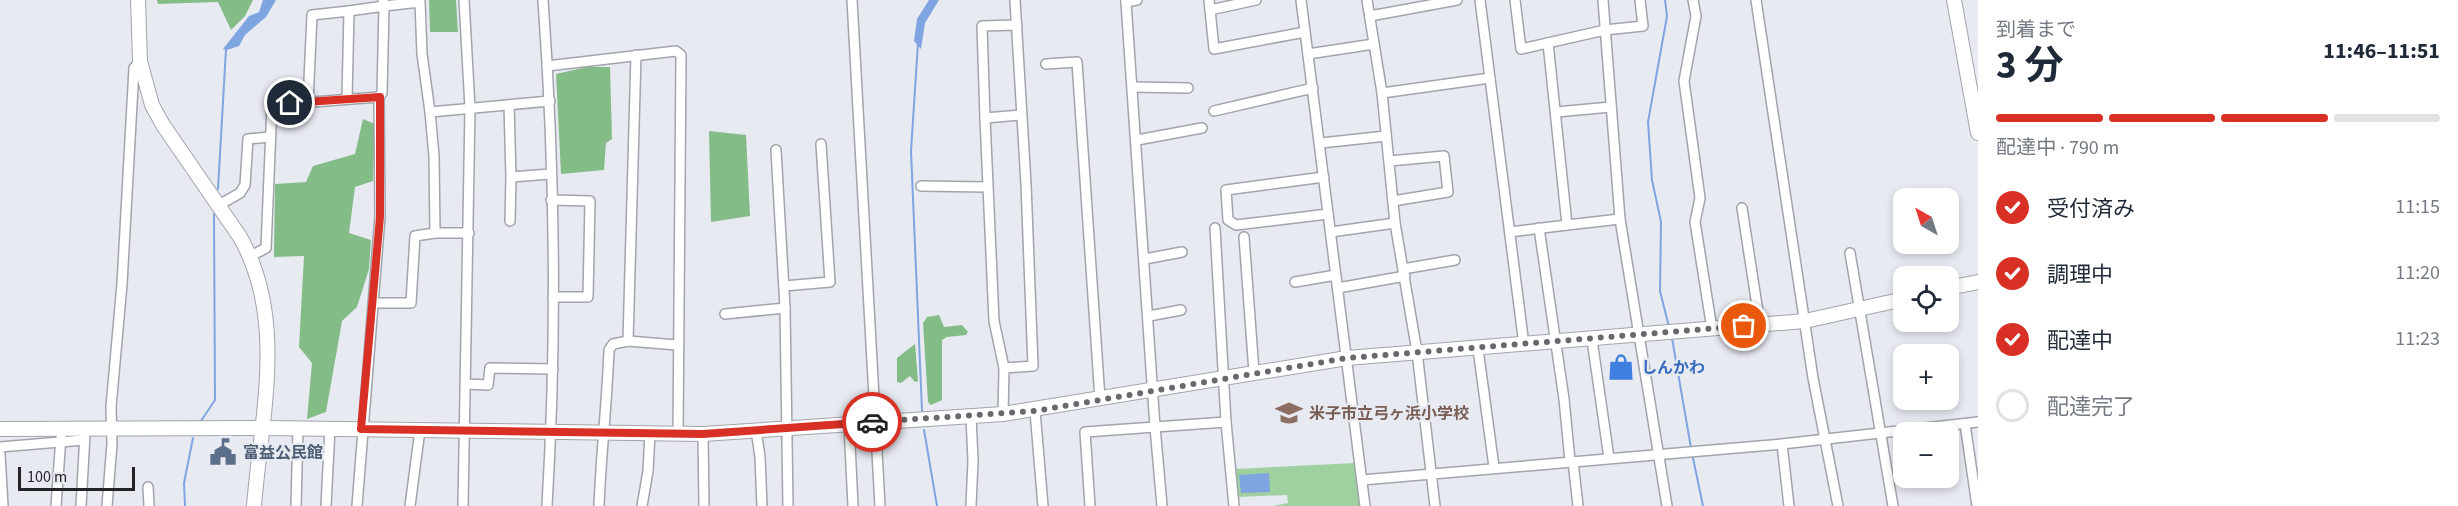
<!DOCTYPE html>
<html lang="ja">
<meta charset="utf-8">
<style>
body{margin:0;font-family:"Source Sans 3","Noto Sans JP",sans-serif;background:#f6f6f7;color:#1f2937;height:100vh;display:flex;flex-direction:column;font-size:22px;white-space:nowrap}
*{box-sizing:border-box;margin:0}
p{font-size:20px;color:#747a83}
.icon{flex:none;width:33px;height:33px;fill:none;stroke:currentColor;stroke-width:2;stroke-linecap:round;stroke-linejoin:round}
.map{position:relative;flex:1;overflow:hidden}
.drawer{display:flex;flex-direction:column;background:#fff;width:480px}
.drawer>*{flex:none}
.needle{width:39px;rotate:321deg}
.fabs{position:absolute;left:1893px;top:188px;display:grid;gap:12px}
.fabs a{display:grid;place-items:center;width:66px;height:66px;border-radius:12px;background:#fff;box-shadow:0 3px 9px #0003;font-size:30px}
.scale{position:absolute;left:18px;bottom:15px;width:117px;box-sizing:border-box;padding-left:6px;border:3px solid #232427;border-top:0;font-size:16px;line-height:21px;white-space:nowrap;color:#232427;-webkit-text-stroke:4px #e8eaf2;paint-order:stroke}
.pin{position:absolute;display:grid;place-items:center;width:51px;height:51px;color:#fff;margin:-26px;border:3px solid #fff;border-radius:50%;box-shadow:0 2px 6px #0007}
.courier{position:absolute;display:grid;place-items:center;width:60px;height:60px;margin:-30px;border:4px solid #d93025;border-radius:50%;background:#fff;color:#222;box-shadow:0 2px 8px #0007}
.headline em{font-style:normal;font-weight:700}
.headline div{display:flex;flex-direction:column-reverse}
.headline{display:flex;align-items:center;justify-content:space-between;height:102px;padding:0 18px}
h1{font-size:39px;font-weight:700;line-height:45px}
.bar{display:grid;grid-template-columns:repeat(4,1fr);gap:9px 6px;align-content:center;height:72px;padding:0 18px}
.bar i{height:8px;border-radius:4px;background:#e0e1e3}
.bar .selected{background:#d93025}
.bar p{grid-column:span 4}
ol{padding:0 18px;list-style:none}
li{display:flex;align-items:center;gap:18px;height:66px}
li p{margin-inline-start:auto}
li .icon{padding:6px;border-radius:50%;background:#d93025;color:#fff;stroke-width:4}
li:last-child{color:#747a83}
li i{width:33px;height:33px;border:3px solid #e0e1e3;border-radius:50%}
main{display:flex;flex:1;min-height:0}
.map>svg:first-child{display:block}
.green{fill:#9ed0a0}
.forest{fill:#83bc86}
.water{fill:#7ea5e0}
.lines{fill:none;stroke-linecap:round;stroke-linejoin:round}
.stream{stroke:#7ea5e0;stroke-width:2}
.street-casing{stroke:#a2a4ac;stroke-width:12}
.secondary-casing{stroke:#a2a4ac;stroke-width:16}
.street{stroke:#fff;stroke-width:9}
.secondary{stroke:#fff;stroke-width:14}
.done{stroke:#68696e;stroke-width:6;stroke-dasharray:0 10.8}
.route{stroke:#d93025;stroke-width:8}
.labels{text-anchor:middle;stroke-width:4.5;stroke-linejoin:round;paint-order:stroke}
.shop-label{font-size:16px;font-weight:bold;fill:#366cbe;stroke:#e8eaf2;text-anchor:start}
.education-label{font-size:16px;font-weight:bold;fill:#785e54;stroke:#e8eaf2;text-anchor:start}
.service-label{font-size:16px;font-weight:bold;fill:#4e5e75;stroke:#e8eaf2;text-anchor:start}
</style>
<main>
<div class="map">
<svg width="1978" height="506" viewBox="0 0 1978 506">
<rect width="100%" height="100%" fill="#e8eaf2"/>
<polygon class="green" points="1355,463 1361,506 1273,506 1288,503 1287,495 1237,497 1235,469"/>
<g class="forest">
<polygon points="157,0 253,0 245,16 231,30 218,2 158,4"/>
<polygon points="429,0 456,0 458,32 430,32"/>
<polygon points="587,67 610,67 612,139 606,143 604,170 561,174 556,74"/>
<polygon points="363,119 375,124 373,181 355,187 349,233 371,240 369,269 357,307 342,321 326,412 307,419 312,363 299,347 304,256 274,257 275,184 306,182 313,166 355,154"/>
<polygon points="709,131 746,135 750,216 711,222"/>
<polygon points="939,315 944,327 962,325 968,332 966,335 947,337 942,340 942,400 931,405 928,402 923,323 927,317"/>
<polygon points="915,344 918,381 915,382 910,376 901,383 897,382 897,358"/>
</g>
<g class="water">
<polygon points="263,0 276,0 266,17 245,35 239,46 227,50 223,49 249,16 259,12"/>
<polygon points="929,0 939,0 925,23 921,49 914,41 917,19"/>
<polygon points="1269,473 1270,492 1241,493 1239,475"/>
</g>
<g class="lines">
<g class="stream">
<polyline points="1665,0 1667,16 1648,122 1652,180 1661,222 1660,291 1669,327"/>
<polyline points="918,43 911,151 922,411"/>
<polyline points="218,189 226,49"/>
<polyline points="1672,338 1691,448"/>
<polyline points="201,421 215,400 214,214"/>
<polyline points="924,430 937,506"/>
<polyline points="1692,453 1703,506"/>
<polyline points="185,506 184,483 193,438"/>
</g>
<defs>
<g id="street">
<polyline points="383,0 384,6 420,2 422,54 430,112"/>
<path d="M543,0C555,168 557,338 547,506"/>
<polyline points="852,0 880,506"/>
<polyline points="1126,0 1126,2 1137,0"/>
<polyline points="1209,0 1214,49 1305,32"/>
<polyline points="1301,0 1365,506"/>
<polyline points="1367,0 1382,93 1395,223 1417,352 1435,506"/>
<polyline points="1480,0 1524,345"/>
<polyline points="1515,0 1521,49 1605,30 1643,26 1640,0"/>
<polyline points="1603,0 1620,219 1667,506"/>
<polyline points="1693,0 1696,16 1684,81 1700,198 1695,222 1712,329"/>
<polyline points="1756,0 1813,378 1838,506"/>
<polyline points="1126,2 1155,427 1226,422 1234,506"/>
<polyline points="1210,10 1256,0"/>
<polyline points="349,11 384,6 382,93 379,97"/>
<polyline points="1370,16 1457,0"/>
<polyline points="1548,43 1567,225 1620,219"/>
<polyline points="1308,54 1374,44"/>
<polyline points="1046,64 1077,62 1100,399"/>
<polyline points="547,66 676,51 681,55 678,434"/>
<polyline points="1133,87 1188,88"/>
<polyline points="1382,93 1490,78"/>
<polyline points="308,102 312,15 349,11 347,99"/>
<polyline points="509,105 511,177 550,174"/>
<polyline points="1214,111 1313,88"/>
<polyline points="1556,112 1611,107"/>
<polyline points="985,118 982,26 1017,25"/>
<polyline points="1137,140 1202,128"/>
<polyline points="1321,143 1386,136"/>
<polyline points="776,150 785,308 788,506"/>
<polyline points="1389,161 1444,156 1448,192 1393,201"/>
<polyline points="1324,177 1226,190 1228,220 1236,225 1328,214"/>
<polyline points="921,186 986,187"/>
<polyline points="551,200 590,201 588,297 553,297"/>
<polyline points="219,205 240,193 245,185 248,139 270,137"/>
<polyline points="1742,208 1760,325"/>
<polyline points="510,221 511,177"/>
<polyline points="1215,228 1226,422"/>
<polyline points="1539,228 1564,399 1570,461"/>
<polyline points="1331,232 1395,223"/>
<polyline points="1510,232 1567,225"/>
<polyline points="435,233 469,233"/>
<polyline points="1244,237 1254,372"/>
<polyline points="1850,253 1893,506"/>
<polyline points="251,256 266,248 272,105 379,97 380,217 357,506"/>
<polyline points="1145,259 1182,252"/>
<polyline points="1403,269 1455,260"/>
<polyline points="1295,282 1336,275"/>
<polyline points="784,286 830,282 821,144"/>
<polyline points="1338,288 1405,276"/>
<polyline points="374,303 411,303 415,236 435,233 434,156 430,112 550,101"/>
<polyline points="725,314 785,308"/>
<polyline points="1149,316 1181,310"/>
<polyline points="1592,340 1609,458"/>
<polyline points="628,341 636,55"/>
<polyline points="1478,349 1494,467"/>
<polyline points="1004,368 994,321 985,118 1020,115"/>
<polyline points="466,384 488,385 490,368 553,369"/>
<polyline points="1035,411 1043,506"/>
<polyline points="1003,414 1004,368 1033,366 1026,184 1015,0"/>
<polyline points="971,416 973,461 971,506"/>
<polyline points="849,424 853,506"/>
<polyline points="1965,424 1977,506"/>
<polyline points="756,430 760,457 762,506"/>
<polyline points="703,434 704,506"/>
<polyline points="1782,444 1789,506"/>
<polyline points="0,447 84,440"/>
<polyline points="0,454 3,506"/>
<polyline points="1573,461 1578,506"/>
<polyline points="1362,480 1782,444 1978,422"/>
<polyline points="148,487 149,506"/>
<polyline points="56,506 61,437"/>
<polyline points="81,506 85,434"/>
<polyline points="107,506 112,444 111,407 122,284 134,68 140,61"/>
<polyline points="296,506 298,428"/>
<polyline points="326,506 330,428"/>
<polyline points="410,506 420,430"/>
<polyline points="463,506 470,108 464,0"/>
<path d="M599,506C601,454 607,403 609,350L613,344L628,341L677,345"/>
<polyline points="642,506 648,471 650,433"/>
<polyline points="1090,506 1085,432 1155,427 1162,506"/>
</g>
<g id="secondary">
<path d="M138,0L140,61L152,105L163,125L240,237C287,319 261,417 254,506"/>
<polyline points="1954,0 1978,133"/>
<polyline points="1948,288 1978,282"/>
<polyline points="0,429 265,428 703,434 1003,414 1347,358 1805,321 1904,299"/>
</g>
</defs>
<use href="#street" class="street-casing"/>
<use href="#secondary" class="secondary-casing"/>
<use href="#street" class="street"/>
<use href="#secondary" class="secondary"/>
</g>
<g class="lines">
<polyline class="done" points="872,422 1035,411 1347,358 1744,326"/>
<polyline class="route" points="290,103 380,97 380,217 361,429 703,434 872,422"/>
</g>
<defs>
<symbol id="shop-bare" viewBox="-9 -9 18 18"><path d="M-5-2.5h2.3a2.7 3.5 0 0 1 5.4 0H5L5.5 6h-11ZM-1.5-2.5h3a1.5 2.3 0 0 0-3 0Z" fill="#3f7fe0" stroke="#e8eaf2" stroke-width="2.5" paint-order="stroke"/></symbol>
<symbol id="school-bare" viewBox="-9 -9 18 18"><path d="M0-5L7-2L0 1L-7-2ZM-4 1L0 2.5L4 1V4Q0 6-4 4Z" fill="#8d6e63" stroke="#e8eaf2" stroke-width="2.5" paint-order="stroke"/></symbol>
<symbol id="civic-bare" viewBox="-9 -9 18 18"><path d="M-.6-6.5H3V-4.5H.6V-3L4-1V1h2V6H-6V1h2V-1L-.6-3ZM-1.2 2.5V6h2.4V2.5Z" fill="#5c6f8a" stroke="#e8eaf2" stroke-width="2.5" paint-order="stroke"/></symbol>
</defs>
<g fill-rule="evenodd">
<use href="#shop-bare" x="1602" y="348" width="38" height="38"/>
<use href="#school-bare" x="1270" y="394" width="38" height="38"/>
<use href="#civic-bare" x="204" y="433" width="38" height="38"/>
</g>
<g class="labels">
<g class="shop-label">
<text x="1641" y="373">しんかわ</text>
</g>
<g class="education-label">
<text x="1309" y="419">米子市立弓ヶ浜小学校</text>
</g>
<g class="service-label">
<text x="243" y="458">富益公民館</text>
</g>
</g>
</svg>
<div class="fabs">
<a><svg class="needle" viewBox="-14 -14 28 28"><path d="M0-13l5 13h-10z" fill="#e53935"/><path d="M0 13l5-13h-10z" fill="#747a83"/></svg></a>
<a><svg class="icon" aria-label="locate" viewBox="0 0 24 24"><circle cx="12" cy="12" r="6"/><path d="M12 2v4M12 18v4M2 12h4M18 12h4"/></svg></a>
<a>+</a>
<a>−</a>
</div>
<div class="scale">100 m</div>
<div class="pin" style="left:1744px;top:326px;background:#ea580c"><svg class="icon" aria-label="bag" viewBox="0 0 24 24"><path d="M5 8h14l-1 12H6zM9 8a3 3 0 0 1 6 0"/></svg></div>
<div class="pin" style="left:290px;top:103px;background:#1f2937"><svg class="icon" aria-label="home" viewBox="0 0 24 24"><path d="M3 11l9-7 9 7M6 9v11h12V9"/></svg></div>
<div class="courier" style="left:872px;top:422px"><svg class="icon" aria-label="car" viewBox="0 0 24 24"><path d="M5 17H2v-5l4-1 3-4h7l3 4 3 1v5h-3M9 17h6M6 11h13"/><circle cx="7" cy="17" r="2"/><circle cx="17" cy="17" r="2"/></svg></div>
</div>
<section class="drawer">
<div class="headline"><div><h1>3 分</h1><p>到着まで</p></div><em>11:46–11:51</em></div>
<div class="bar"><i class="selected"></i><i class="selected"></i><i class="selected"></i><i></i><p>配達中 · 790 m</p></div>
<ol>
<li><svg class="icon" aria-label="check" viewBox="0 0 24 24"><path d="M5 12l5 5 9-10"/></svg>受付済み<p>11:15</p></li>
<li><svg class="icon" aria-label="check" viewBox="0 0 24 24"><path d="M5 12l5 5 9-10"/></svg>調理中<p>11:20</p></li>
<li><svg class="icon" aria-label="check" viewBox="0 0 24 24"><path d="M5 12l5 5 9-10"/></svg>配達中<p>11:23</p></li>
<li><i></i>配達完了</li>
</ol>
</section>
</main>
